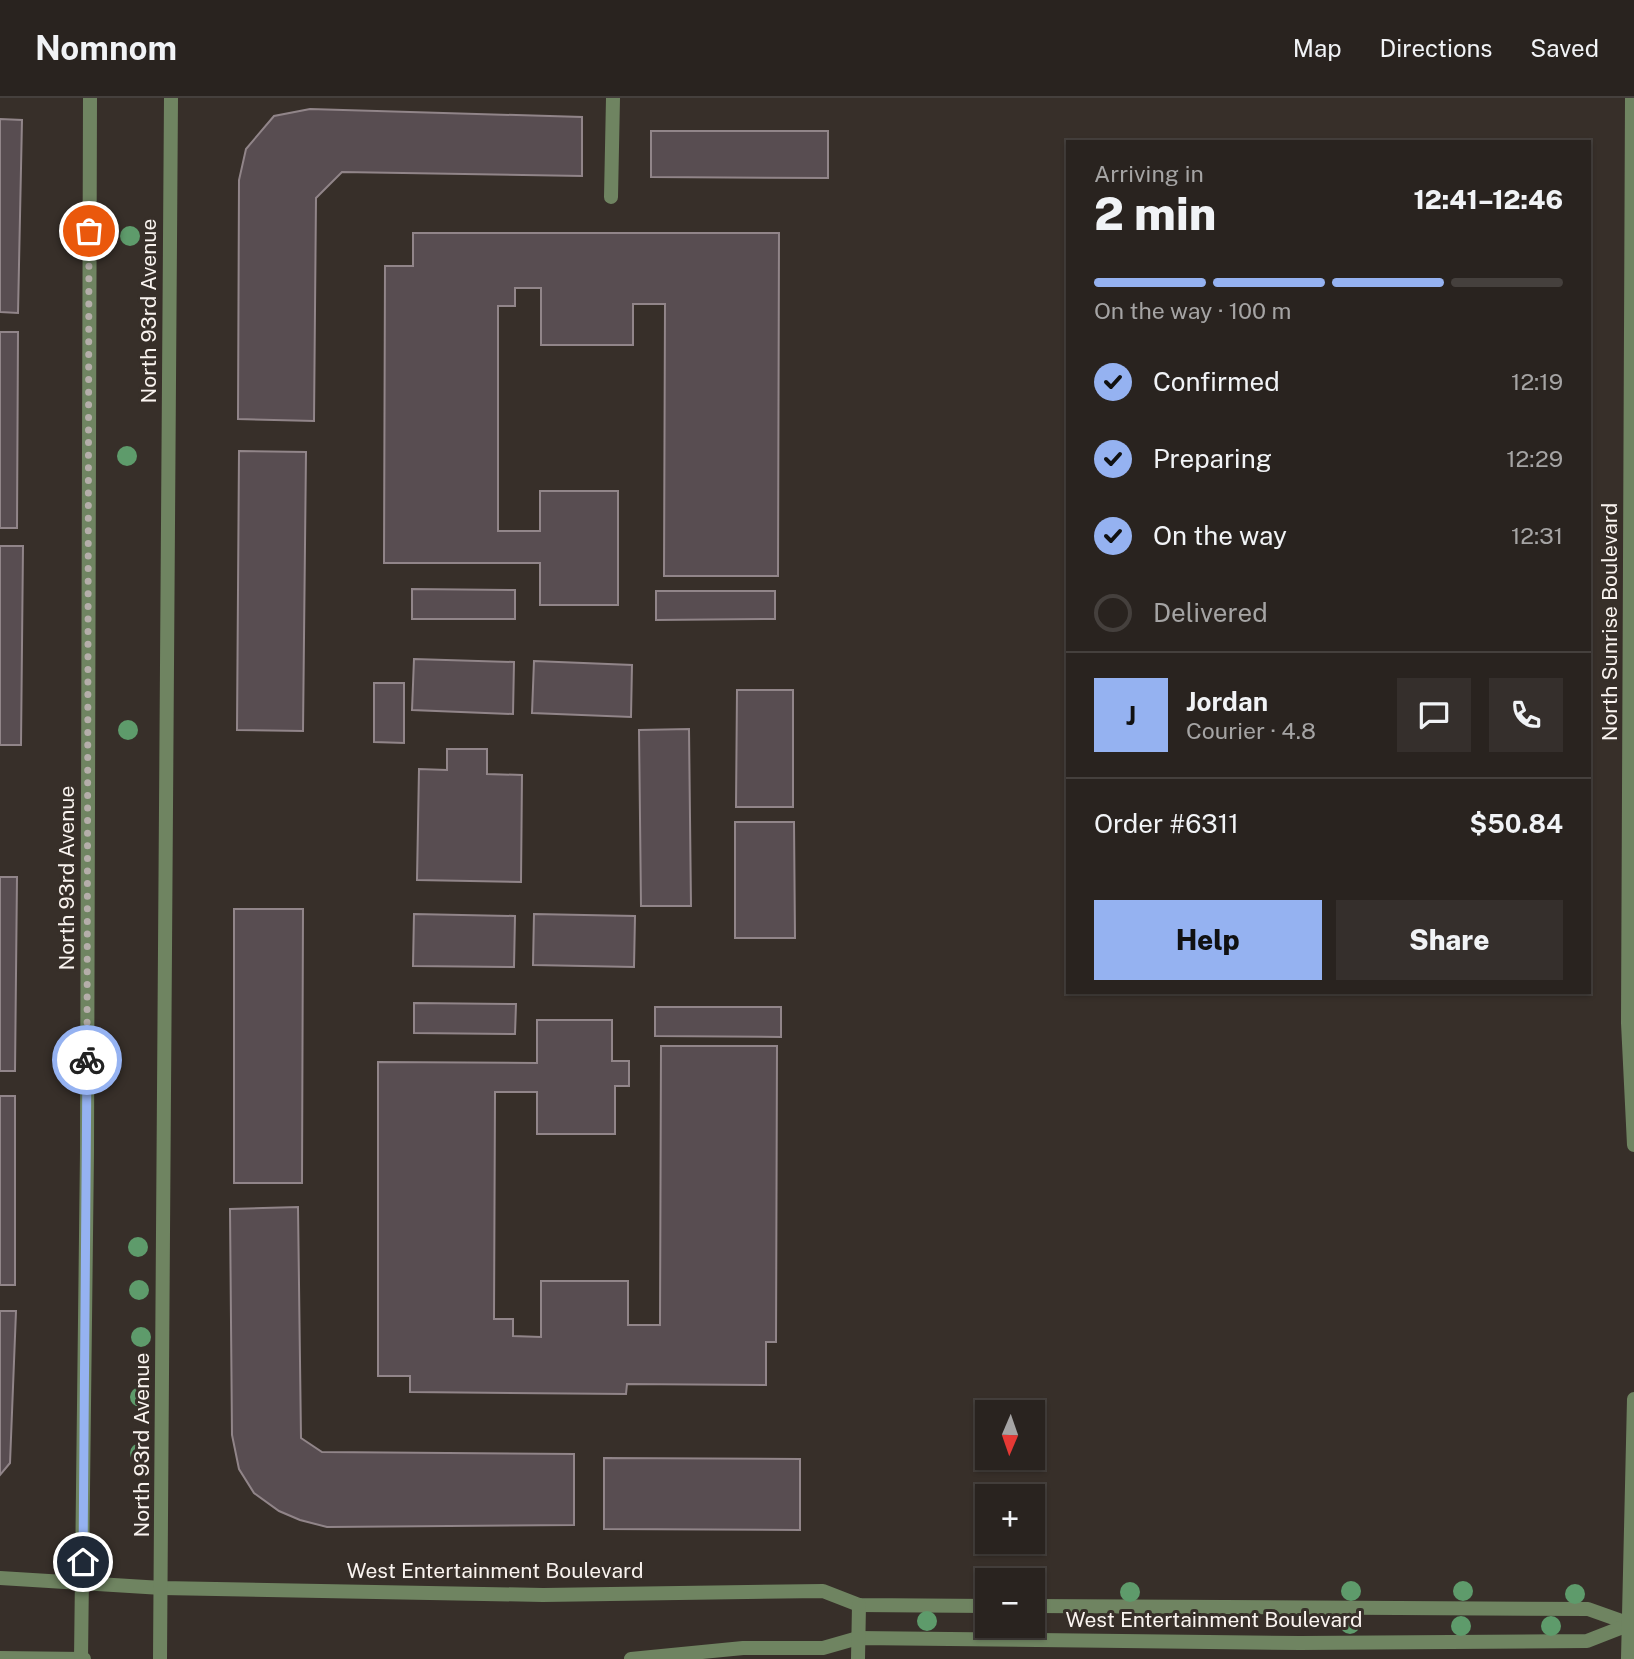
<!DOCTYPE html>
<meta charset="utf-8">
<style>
body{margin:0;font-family:"Public Sans",sans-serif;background:#352f2c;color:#f1f3f6;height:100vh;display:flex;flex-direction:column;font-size:26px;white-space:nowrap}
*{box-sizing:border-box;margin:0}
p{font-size:23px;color:#a5a4a4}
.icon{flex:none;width:38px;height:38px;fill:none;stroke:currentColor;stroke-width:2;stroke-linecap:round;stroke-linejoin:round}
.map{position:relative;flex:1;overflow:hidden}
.drawer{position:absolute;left:1066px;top:42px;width:525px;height:854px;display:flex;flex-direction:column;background:#29231f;border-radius:0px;box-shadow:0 2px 5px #0004,0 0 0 2px #45403d}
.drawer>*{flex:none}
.needle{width:46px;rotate:182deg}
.controls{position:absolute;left:975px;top:1302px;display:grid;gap:14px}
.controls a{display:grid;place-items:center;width:70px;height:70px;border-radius:0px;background:#29231f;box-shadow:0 2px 5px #0004,0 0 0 2px #45403d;font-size:35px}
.pin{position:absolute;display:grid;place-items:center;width:60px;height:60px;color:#fff;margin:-30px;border:4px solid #fff;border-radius:50%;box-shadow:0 2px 7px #0007}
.courier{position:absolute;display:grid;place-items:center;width:70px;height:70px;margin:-35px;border:5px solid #95b2f1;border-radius:50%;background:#fff;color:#222;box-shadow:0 2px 9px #0007}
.head em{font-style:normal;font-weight:800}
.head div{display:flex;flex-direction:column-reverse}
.head{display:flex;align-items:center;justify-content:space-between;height:119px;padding:0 28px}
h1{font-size:46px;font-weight:800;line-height:52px}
.bar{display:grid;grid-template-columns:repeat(4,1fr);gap:10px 7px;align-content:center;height:84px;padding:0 28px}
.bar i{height:9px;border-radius:5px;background:#45403d}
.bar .selected{background:#95b2f1}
.bar p{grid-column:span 4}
.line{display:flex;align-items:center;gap:18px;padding:0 28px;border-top:2px solid #45403d}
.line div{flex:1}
.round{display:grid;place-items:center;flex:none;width:74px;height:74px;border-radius:0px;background:#352f2c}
ol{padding:0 28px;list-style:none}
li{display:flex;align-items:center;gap:21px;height:77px}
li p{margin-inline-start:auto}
li .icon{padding:7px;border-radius:50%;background:#95b2f1;color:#111;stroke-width:4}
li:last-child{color:#a5a4a4}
li i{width:38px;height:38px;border:4px solid #45403d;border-radius:50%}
.cta{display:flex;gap:14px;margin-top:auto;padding:14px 28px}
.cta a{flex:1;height:80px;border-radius:0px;background:#95b2f1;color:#111;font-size:28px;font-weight:800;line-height:80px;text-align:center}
.cta a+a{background:#352f2c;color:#f1f3f6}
header{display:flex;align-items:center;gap:42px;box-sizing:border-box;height:98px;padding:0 35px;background:#29231f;border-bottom:2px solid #45403d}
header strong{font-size:33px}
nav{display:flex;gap:38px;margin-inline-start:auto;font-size:24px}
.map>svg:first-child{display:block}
.building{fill:#584d51;stroke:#918589;stroke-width:2}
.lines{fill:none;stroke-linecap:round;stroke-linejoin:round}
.service{stroke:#6f8461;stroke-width:14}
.minor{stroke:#6f8461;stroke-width:14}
.tertiary{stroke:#6f8461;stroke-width:14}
.tree{fill:#5e9b6b}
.done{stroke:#b5aeaa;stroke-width:7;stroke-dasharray:0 12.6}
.route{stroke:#95b2f1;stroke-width:9}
.labels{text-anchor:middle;stroke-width:6;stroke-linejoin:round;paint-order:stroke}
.street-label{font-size:21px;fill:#f9f3ef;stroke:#372f29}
</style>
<header>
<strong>Nomnom</strong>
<nav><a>Map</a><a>Directions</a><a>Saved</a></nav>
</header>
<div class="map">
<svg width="1634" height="1561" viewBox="0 0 1634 1561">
<rect width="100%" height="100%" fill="#372f29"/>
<g class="building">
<polygon points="310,11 582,19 582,78 342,74 316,100 314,323 238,321 239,82 246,51 274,18"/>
<polygon points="0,21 22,22 18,215 0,214"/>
<polygon points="651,33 828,33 828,80 651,79"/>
<polygon points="413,135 779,135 778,478 664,478 665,206 633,206 633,247 541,247 541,190 515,190 515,208 498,208 498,433 540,433 540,393 618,393 618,507 540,507 540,465 384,465 385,168 413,168"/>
<polygon points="0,234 18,234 17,430 0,430"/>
<polygon points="239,353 306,354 303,633 237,632"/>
<polygon points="0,448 23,448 21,647 0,647"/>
<polygon points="412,491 515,492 515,521 412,521"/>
<polygon points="656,493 775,493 775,521 656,522"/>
<polygon points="414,561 514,564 513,616 412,612"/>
<polygon points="534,563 632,567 631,619 532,615"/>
<polygon points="374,585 404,585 404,645 374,644"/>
<polygon points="737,592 793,592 793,709 736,709"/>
<polygon points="689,631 691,808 641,808 639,632"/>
<polygon points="447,651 487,651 487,676 522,677 521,784 417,782 419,671 447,672"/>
<polygon points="735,724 794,724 795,840 735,840"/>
<polygon points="0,779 17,779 15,973 0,973"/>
<polygon points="234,811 303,811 302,1085 234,1085"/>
<polygon points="414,816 515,818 514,869 413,868"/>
<polygon points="534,816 635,818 634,869 533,867"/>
<polygon points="414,905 516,906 515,936 414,935"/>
<polygon points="655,909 781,909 781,939 655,938"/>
<polygon points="537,922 612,922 612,963 629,963 629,988 615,988 615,1036 537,1036 537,994 495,994 494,1221 513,1221 513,1238 541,1239 541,1183 628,1183 628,1227 660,1227 661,948 777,948 776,1244 766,1244 766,1287 627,1286 626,1296 410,1294 410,1278 378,1278 378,964 537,965"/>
<rect x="0" y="998" width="15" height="189"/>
<polygon points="298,1109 301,1340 322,1354 574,1356 574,1427 327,1429 300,1422 279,1413 254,1395 239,1371 232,1337 230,1111"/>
<polygon points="0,1213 16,1213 10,1365 0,1377"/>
<polygon points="604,1360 800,1361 800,1432 604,1431"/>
</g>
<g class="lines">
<polyline class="service" points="611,99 613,0"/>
<g class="minor">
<polyline points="1632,0 1628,925 1634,1047"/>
<polyline points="0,1480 162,1490 543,1497 823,1493 859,1507 987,1508"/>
<polyline points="1032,1508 1588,1511 1633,1527"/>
<polyline points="0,1560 84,1561"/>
<polyline points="631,1561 743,1550 823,1550 858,1540 1300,1545 1587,1543 1628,1527"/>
<polyline points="858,1561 859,1507"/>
<polyline points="1628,1561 1634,1301"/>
</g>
<g class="tertiary">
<polyline points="81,1561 87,1053 90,0"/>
<polyline points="160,1561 171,0"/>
</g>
</g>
<g class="tree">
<circle cx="130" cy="138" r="10"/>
<circle cx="127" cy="358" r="10"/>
<circle cx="128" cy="632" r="10"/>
<circle cx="138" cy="1149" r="10"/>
<circle cx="139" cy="1192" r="10"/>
<circle cx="141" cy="1239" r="10"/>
<circle cx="140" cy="1299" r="10"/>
<circle cx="140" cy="1355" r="10"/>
<circle cx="1351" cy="1493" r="10"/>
<circle cx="1463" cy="1493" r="10"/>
<circle cx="1130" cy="1494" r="10"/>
<circle cx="1575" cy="1496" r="10"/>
<circle cx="927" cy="1523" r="10"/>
<circle cx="1350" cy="1526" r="10"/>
<circle cx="1461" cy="1528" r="10"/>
<circle cx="1551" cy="1528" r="10"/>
</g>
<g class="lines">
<polyline class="done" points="87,962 89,133"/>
<polyline class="route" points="83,1464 87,962"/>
</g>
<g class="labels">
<g class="street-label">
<text transform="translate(149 213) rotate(-90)" y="7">North 93rd Avenue</text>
<text transform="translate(1610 524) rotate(-90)" y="7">North Sunrise Boulevard</text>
<text transform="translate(67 780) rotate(-90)" y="7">North 93rd Avenue</text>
<text transform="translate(142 1347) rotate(-90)" y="7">North 93rd Avenue</text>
<text x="495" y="1480">West Entertainment Boulevard</text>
<text x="1214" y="1529">West Entertainment Boulevard</text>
</g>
</g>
</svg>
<div class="controls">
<a><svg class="needle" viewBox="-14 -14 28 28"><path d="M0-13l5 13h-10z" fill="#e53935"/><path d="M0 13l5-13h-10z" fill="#a5a4a4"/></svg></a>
<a>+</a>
<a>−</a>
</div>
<div class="pin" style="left:89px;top:133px;background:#ea580c"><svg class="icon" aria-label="bag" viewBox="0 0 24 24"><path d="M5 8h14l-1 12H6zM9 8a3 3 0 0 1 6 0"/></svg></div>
<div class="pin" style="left:83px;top:1464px;background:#1f2937"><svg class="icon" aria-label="home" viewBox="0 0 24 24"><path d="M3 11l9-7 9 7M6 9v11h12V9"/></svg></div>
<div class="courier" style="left:87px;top:962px"><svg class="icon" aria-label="bike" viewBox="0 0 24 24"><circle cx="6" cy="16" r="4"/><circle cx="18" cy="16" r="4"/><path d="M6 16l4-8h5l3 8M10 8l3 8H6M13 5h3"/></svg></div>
<section class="drawer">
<div class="head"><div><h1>2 min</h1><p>Arriving in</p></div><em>12:41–12:46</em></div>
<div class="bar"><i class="selected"></i><i class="selected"></i><i class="selected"></i><i></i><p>On the way · 100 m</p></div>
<ol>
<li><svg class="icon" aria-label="check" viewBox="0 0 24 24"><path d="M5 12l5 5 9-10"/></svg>Confirmed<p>12:19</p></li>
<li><svg class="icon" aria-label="check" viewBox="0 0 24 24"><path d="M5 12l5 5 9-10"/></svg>Preparing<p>12:29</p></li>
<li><svg class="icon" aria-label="check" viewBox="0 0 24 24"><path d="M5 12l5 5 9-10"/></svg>On the way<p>12:31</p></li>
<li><i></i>Delivered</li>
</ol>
<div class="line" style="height:126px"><b class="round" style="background:#95b2f1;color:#111">J</b><div><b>Jordan</b><p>Courier · 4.8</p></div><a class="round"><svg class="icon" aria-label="chat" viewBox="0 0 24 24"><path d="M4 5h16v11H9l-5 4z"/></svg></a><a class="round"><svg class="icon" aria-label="phone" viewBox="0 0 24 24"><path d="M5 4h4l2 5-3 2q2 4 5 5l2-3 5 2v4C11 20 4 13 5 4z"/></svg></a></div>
<div class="line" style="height:91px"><div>Order #6311</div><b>$50.84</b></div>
<div class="cta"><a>Help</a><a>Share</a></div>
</section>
</div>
